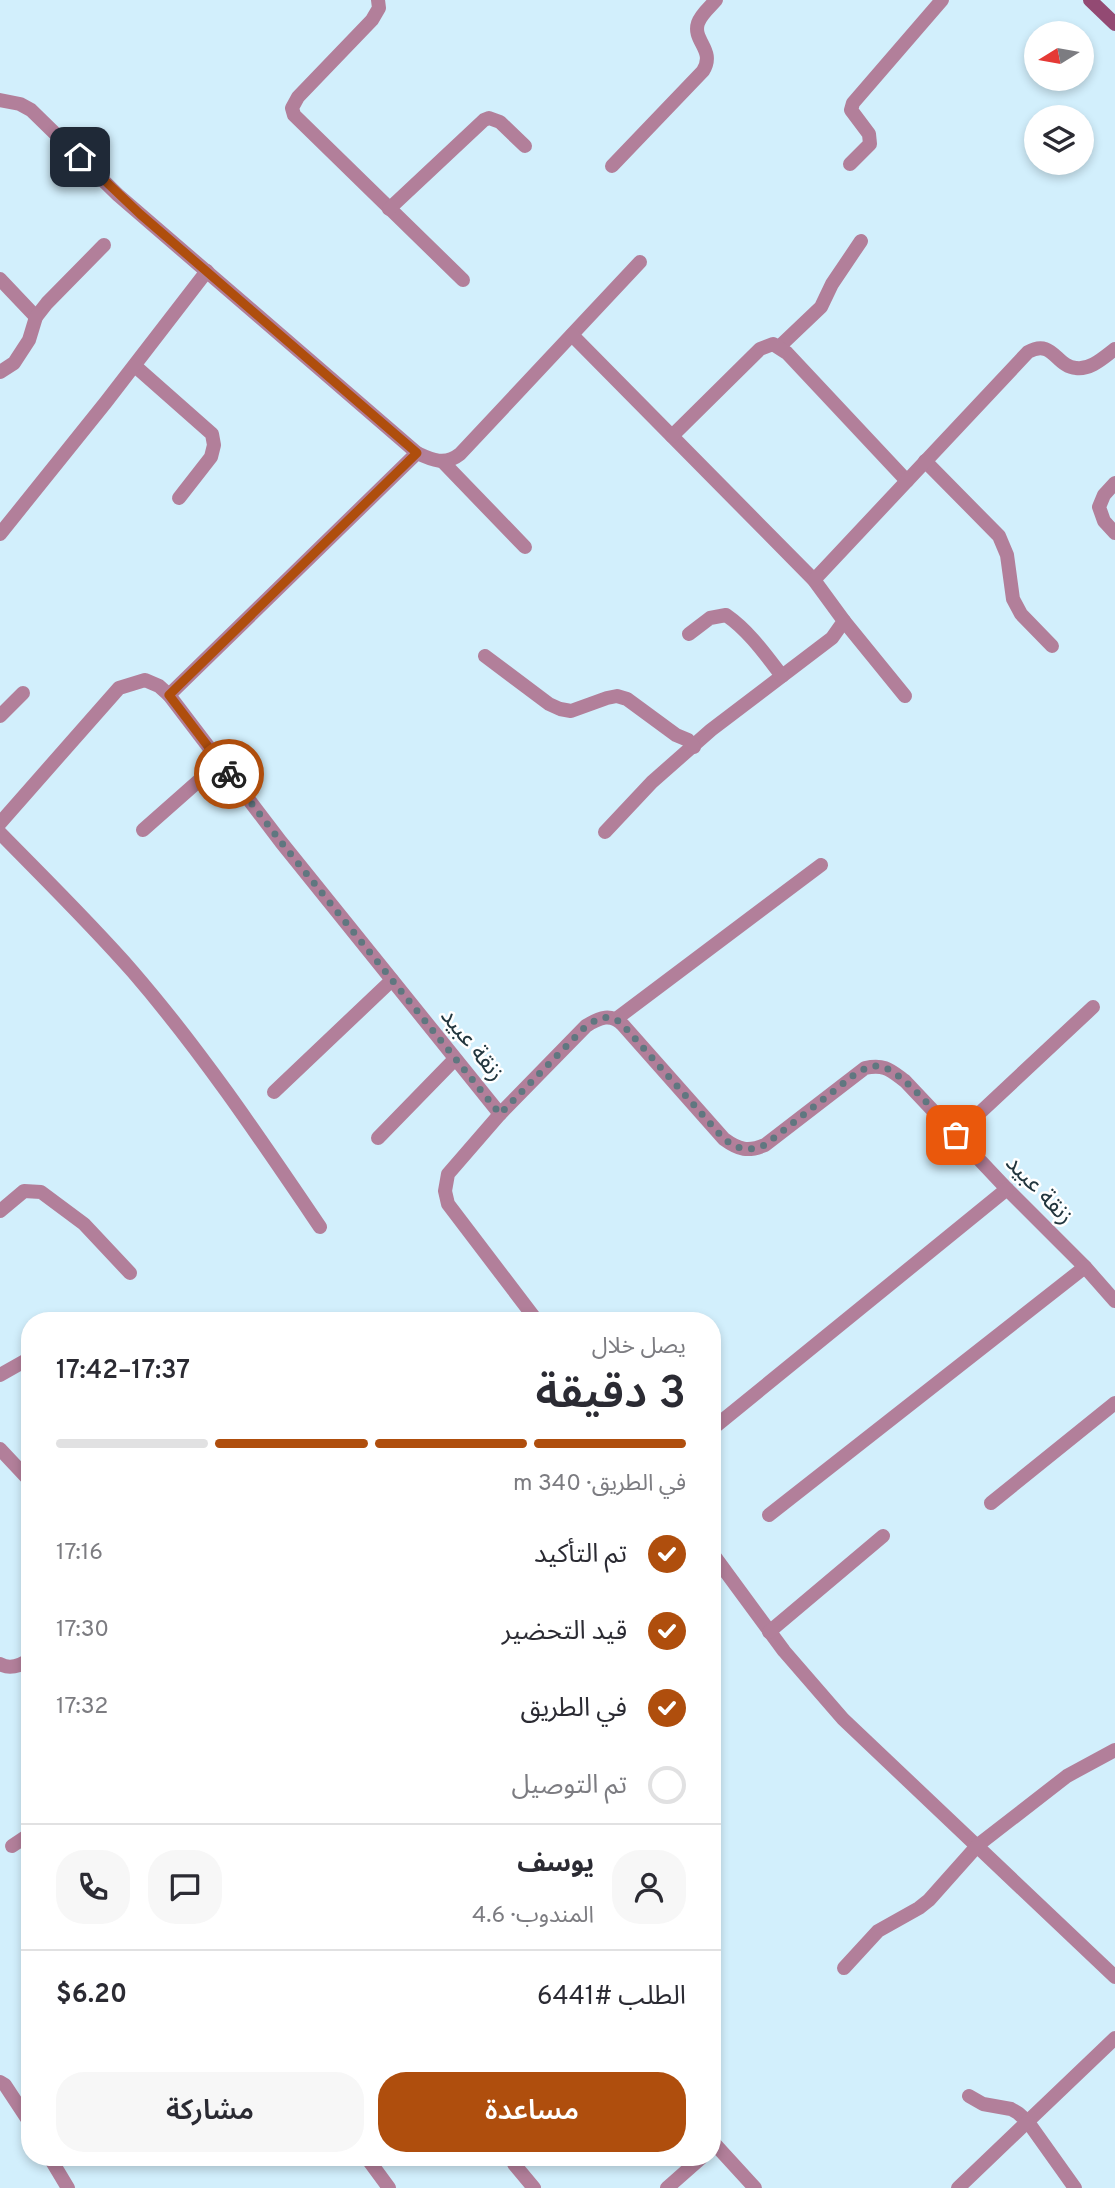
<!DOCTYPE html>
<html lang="ar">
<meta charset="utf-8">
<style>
body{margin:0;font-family:Overpass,"Noto Sans Arabic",sans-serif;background:#f7f7f7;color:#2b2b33;direction:rtl;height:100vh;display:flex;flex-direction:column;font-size:26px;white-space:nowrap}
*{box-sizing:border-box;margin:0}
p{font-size:23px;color:#7c7c81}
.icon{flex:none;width:38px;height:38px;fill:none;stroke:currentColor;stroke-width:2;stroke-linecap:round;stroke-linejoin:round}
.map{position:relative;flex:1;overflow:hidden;direction:ltr}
.sheet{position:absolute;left:21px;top:1312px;width:700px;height:854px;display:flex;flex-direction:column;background:#fff;border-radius:28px;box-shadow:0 4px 10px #0003;direction:rtl}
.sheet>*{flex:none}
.needle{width:46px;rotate:259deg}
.fabs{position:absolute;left:1024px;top:21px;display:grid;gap:14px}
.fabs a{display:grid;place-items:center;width:70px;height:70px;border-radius:50%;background:#fff;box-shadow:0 4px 10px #0003;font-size:35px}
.pin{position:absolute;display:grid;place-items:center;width:60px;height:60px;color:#fff;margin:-30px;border-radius:14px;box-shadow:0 4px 10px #0006}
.courier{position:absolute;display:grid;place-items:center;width:70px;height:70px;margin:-35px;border:5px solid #af4e0d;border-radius:50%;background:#fff;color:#222;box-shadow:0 2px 9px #0007}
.summary em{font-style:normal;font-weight:600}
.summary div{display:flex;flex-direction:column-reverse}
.summary{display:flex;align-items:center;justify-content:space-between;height:119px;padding:0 35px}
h1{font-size:46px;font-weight:600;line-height:52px}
.bar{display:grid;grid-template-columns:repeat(4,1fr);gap:10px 7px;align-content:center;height:84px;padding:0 35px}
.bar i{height:9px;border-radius:5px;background:#e1e1e2}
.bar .on{background:#af4e0d}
.bar p{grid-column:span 4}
.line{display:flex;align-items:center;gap:18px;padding:0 35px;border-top:2px solid #e1e1e2}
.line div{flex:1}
.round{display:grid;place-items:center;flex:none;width:74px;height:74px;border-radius:28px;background:#f7f7f7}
ol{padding:0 35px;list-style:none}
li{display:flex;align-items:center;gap:21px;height:77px}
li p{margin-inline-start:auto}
li .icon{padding:7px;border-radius:50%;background:#af4e0d;color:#fff;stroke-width:4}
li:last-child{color:#7c7c81}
li i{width:38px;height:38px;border:4px solid #e1e1e2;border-radius:50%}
.cta{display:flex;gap:14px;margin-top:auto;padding:14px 35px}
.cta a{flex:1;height:80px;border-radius:28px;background:#af4e0d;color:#fff;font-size:28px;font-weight:600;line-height:80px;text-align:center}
.cta a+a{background:#f7f7f7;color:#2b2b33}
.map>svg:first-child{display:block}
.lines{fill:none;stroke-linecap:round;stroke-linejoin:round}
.street{stroke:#b27f9a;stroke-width:14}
.secondary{stroke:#934a73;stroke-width:14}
.done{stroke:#607780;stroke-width:7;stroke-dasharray:0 12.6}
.route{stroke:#af4e0d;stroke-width:9}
.labels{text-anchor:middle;stroke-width:5;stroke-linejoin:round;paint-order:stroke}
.street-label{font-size:24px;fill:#22363e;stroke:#fff}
</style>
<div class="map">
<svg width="1115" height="2188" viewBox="0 0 1115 2188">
<rect width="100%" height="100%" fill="#d2effc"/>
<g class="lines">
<g class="street">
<polyline points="378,0 379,8 372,20 298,97 292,108 294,115 463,280"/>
<path d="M0,100L20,104L31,110L118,195L417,453C432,460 445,466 460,454L640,262"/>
<polyline points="850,164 870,144 869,134 851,110 853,103 942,0"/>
<path d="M612,166L703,71C716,50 692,41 698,23C701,14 710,7 716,0"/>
<polyline points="389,209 484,120 489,118 500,122 525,146"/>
<polyline points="0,279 36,317"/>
<polyline points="572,335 814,580 844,621 832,638 711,730 652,782 605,832"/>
<polyline points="780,346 821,307 832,284 861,241"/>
<polyline points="135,366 212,434 214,445 211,457 179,498"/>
<polyline points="0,372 14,363 29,340 36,317 47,303 104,245"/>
<polyline points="672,436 760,349 773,344 787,353 907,481"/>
<polyline points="442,461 525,547"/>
<polyline points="925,461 999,536 1007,555 1013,599 1021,614 1052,646"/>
<polyline points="1115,483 1104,495 1099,507 1104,521 1115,533"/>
<polyline points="0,534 106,402 207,271"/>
<path d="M814,580L1028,352C1053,338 1056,367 1076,368C1091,370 1104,357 1115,349"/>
<polyline points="844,621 905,696"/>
<path d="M689,634L710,618L726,615C749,631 765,654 782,676"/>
<polyline points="485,656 549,704 560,709 571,711 607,698 617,696 627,699 676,735 688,740 694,747"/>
<polyline points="169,695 417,453"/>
<polyline points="0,716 23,693"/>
<path d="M0,823L119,688L145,680L159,686L169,695L281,842L500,1114L586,1026C600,1017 611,1013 623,1025L724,1139C739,1150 748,1152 765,1145L865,1068C885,1064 890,1070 905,1081L1007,1189L1085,1267L1115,1301"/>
<polyline points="143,830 220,762"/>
<path d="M0,833C45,879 91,924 133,972C202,1052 261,1140 320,1227"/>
<polyline points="616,1019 821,865"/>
<polyline points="274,1092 392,980"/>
<polyline points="500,1114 448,1174 445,1191 448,1204 537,1321"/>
<polyline points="956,1135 1093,1007"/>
<polyline points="378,1138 455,1059"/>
<polyline points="0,1211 24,1191 41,1192 84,1224 130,1273"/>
<polyline points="0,1375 30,1358"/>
<polyline points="712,1429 1007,1189"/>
<polyline points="0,1449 30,1481"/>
<polyline points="991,1503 1115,1403"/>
<polyline points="769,1515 1085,1267"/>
<polyline points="712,1553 784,1651 843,1719 1115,1977"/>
<polyline points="769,1632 883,1536"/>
<path d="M0,1664C10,1670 20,1666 30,1659"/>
<polyline points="12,1846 30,1834"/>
<polyline points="844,1968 878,1931 919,1908 929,1900 978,1845 1067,1776 1115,1750"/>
<polyline points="0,2082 5,2085 30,2123"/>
<polyline points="969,2096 983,2104 1011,2109 1018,2113 1028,2122 1075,2188"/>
<polyline points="712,2141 755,2188"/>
<polyline points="50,2158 68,2188"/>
<polyline points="367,2158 389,2188"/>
<polyline points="514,2164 534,2188"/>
<polyline points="667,2188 701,2158"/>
<polyline points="958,2188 1115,2038"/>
</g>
<polyline class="secondary" points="1090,0 1115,24"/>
</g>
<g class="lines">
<path class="done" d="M229,774L281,842L500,1114L586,1026C600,1017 611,1013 623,1025L724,1139C739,1150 748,1152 765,1145L854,1075C862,1070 870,1065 879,1066C901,1069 940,1118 956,1135"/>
<polyline class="route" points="80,157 140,214 417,453 169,695 229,774"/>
</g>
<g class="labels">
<g class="street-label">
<text transform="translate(473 1044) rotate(51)" y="8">زنقة عبيد</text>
<text transform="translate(1040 1189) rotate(46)" y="8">زنقة عبيد</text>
</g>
</g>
</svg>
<div class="fabs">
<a><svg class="needle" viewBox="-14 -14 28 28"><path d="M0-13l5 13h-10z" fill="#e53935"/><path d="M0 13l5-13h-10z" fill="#7c7c81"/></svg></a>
<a><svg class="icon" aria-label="layers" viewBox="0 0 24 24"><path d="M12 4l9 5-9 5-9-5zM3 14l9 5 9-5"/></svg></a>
</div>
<div class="pin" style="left:956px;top:1135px;background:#ea580c"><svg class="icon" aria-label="bag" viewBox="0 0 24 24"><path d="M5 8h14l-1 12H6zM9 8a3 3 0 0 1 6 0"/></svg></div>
<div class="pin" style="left:80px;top:157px;background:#1f2937"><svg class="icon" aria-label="home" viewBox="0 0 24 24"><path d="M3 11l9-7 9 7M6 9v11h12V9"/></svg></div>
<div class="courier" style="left:229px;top:774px"><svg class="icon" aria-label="bike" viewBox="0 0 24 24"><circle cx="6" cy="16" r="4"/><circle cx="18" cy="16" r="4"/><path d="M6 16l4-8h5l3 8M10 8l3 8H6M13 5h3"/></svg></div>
<section class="sheet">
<div class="summary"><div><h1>3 دقيقة</h1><p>يصل خلال</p></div><em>17:37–17:42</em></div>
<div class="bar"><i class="on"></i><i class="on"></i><i class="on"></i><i></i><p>في الطريق · 340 m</p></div>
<ol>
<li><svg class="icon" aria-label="check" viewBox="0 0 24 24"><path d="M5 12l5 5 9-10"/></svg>تم التأكيد<p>17:16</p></li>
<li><svg class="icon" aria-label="check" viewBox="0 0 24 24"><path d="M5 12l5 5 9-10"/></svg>قيد التحضير<p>17:30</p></li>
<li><svg class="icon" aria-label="check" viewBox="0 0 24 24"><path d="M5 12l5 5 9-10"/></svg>في الطريق<p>17:32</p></li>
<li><i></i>تم التوصيل</li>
</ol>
<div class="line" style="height:126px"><a class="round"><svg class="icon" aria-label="person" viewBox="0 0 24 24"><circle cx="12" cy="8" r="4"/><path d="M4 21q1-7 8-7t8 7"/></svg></a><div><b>يوسف</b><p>المندوب · 4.6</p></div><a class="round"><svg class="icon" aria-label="chat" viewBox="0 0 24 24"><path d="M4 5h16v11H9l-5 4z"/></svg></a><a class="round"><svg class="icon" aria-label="phone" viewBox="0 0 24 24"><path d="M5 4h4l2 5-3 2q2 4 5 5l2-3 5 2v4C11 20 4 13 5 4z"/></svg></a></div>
<div class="line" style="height:91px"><div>الطلب #6441</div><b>$6.20</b></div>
<div class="cta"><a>مساعدة</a><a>مشاركة</a></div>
</section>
</div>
